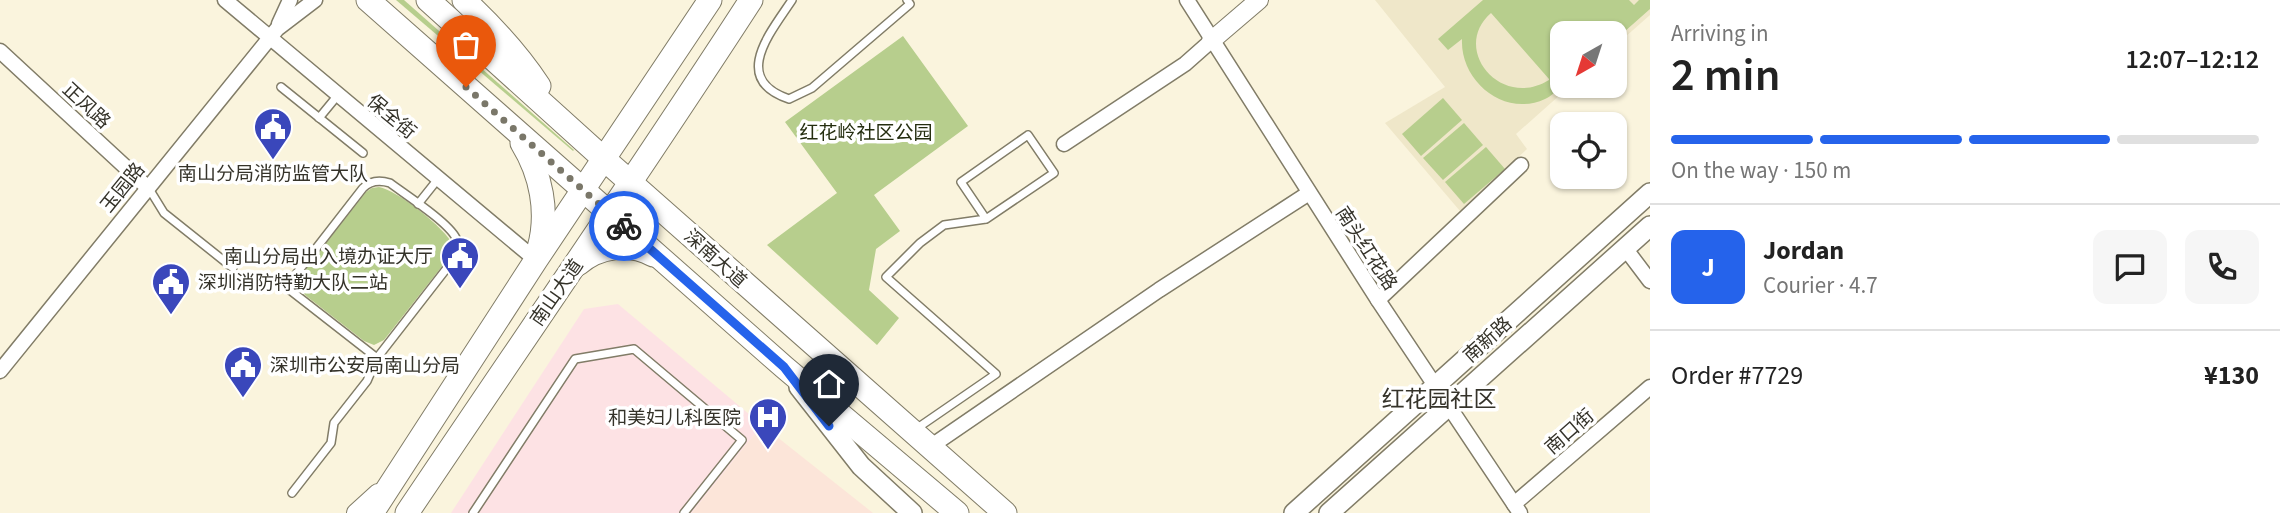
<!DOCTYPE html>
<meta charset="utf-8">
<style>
body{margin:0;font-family:"Source Sans 3","Noto Sans SC",sans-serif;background:#f6f6f6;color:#222;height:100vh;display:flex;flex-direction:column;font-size:26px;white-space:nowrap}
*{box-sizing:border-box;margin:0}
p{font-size:23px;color:#767676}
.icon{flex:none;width:38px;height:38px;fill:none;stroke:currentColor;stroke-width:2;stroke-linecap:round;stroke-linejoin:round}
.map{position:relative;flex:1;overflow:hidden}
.side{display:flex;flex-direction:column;background:#fff;width:630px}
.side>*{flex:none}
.needle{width:46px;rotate:219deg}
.tools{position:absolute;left:1550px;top:21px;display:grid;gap:14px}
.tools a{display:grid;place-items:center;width:77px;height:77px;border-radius:14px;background:#fff;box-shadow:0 2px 5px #0004;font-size:35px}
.pin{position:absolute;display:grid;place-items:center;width:60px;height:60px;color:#fff;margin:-72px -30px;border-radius:50% 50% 50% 0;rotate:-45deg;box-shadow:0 0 7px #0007}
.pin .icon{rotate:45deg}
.courier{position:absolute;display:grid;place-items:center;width:70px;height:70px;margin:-35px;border:5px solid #2563eb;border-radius:50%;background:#fff;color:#222;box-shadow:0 2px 9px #0007}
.head em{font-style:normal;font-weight:600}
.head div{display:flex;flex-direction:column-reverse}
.head{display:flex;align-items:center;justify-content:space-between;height:119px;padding:0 21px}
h1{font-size:46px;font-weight:600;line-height:52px}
.bar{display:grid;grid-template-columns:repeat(4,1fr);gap:10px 7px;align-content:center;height:84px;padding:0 21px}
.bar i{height:9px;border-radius:5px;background:#e0e0e0}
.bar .on{background:#2563eb}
.bar p{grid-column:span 4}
.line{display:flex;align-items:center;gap:18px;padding:0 21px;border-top:2px solid #e0e0e0}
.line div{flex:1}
.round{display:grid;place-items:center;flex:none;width:74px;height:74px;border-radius:14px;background:#f6f6f6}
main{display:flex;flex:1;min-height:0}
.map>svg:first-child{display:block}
.commercial{fill:#fde2e4}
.built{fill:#efe7c9}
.medical{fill:#fce5d9}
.green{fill:#b7ce8d;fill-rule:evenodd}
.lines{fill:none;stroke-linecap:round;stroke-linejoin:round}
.service-casing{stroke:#817c67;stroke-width:10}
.minor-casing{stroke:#817c67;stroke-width:17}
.tertiary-casing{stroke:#817c67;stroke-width:20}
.secondary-casing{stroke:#817c67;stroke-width:22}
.primary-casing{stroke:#817c67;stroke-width:25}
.service{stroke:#fff;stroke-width:7}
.minor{stroke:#fff;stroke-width:14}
.tertiary{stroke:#fff;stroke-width:18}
.secondary{stroke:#fff;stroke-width:19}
.primary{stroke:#fff;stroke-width:23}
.done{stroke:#7a7769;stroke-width:7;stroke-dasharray:0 12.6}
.route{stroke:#2563eb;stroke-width:9}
.labels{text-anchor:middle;stroke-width:7;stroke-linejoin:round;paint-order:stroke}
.street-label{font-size:19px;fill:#35332a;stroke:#fff}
.park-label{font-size:19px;fill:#242d0f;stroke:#fff}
.poi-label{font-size:19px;fill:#35332a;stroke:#fff;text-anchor:end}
.quarter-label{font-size:23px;fill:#35332a;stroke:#fff}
</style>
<main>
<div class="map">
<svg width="1650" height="513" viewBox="0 0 1650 513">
<rect width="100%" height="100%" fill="#faf4dd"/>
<polygon class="commercial" points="618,304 762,425 692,513 451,513 584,309"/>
<polygon class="built" points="1375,0 1650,0 1650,15 1615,46 1615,33 1563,33 1563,86 1570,86 1516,134 1527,149 1460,211 1385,123 1445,87"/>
<polygon class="medical" points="762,425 873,513 692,513"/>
<g class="green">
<polygon points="396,0 404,0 574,150 573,151"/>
<path d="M1483,0H1629L1634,5L1639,0H1650V9L1615,40V33H1563V85C1557,90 1552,96 1545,99C1504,118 1460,81 1462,39L1448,50L1438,39ZM1491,13L1549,79V80C1501,110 1450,49 1491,13Z"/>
<polygon points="903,36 968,126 874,195 900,231 876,249 869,290 899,318 877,345 767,245 837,193 785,122"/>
<polygon points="1443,98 1462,120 1421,156 1402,134"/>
<polygon points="1464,123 1483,145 1443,180 1423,158"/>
<polygon points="1486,147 1505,169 1464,204 1445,182"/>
<path d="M379,187C397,190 445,228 453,245L447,260L384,340L374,345L364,341L305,295L299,285L301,275L366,192L372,188Z"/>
</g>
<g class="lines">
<defs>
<g id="service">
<path d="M792,0C771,32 730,79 789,99L812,88L910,4L907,0"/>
<polyline points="281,87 363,153"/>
<polyline points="319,118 338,95"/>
<polyline points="148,187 164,213 233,268"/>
<polyline points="418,204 438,179"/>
<polyline points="916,429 996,374 886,277 920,243 944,225 986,219 1054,173 1028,135 961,182 986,219"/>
<path d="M292,493L331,443L334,423L367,381L377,358L454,259C457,252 459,245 456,238C448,222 406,195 390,183C380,180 371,180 363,188L286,287L377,358"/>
<polyline points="473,513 575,359 634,349 742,440 684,513"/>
</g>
<g id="minor">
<polyline points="225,0 536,260"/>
<polyline points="1187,0 1378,300 1520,513"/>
<polyline points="279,24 290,0"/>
<polyline points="0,51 147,187"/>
<polyline points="1064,144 1185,64 1211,41"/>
<polyline points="1625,248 1650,281"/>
<polyline points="1378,300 1521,165"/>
<polyline points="0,371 277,29 315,0"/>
<polyline points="930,447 1159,290 1309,193"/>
<polyline points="1514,504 1650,387"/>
</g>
<g id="tertiary">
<polyline points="1211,41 1259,0"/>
<polyline points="356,513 378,493"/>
</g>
<g id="secondary">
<polyline points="799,387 861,466 912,513"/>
<polyline points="1294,513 1650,193"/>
<polyline points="1329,513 1650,226"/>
</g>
<g id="primary">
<polyline points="368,0 784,367 957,513"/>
<polyline points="428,0 604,159 1005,513"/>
<path d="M464,0C492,26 518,54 539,86"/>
<path d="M522,143C541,174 549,212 539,248"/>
<path d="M578,264C599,246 629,242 653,255"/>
<polyline points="372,513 536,260 710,0"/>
<path d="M407,513C522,342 639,173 751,0"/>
</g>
</defs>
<use href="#service" class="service-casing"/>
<use href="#minor" class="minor-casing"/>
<use href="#tertiary" class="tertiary-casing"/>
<use href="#secondary" class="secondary-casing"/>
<use href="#primary" class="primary-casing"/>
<use href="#service" class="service"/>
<use href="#minor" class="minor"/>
<use href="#tertiary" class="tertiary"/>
<use href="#secondary" class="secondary"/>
<use href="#primary" class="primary"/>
</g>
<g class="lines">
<polyline class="done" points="466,87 624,226"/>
<polyline class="route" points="624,226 784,367 829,426"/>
</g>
<defs>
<symbol id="civic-pin" viewBox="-11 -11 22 30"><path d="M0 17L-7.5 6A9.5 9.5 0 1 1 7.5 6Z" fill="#3a47bb" stroke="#fff"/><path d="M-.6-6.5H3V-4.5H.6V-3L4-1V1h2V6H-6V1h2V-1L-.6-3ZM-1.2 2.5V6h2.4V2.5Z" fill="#fff"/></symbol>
<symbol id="hospital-pin" viewBox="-11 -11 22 30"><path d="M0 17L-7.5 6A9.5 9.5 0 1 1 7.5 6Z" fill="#3a47bb" stroke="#fff"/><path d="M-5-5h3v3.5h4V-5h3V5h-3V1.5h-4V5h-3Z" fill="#fff"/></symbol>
</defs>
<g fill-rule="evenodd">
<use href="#civic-pin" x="251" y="105" width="44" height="60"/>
<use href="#civic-pin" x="438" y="234" width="44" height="60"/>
<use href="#civic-pin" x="149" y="260" width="44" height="60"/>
<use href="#civic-pin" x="221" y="343" width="44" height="60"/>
<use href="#hospital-pin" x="746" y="395" width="44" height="60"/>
</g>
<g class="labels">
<g class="street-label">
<text transform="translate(87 105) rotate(43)" y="7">正风路</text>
<text transform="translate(392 116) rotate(40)" y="7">保全街</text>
<text transform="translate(122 187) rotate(-51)" y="7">玉园路</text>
<text transform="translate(1367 248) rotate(57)" y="7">南头红花路</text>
<text transform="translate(716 258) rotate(42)" y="7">深南大道</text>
<text transform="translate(556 292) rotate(-55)" y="7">南山大道</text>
<text transform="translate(1487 339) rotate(-42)" y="7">南新路</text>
<text transform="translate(1569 431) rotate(-41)" y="7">南口街</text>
</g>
<g class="park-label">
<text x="866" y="139">红花岭社区公园</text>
</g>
<g class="poi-label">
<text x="273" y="180" text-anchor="middle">南山分局消防监管大队</text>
<text x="433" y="263">南山分局出入境办证大厅</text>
<text x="198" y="289" text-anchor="start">深圳消防特勤大队二站</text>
<text x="270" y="372" text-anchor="start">深圳市公安局南山分局</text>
<text x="741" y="424">和美妇儿科医院</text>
</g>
<g class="quarter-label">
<text x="1439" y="407">红花园社区</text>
</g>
</g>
</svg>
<div class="tools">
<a><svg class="needle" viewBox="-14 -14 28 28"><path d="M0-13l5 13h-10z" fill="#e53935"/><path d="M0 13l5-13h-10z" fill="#767676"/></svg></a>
<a><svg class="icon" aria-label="locate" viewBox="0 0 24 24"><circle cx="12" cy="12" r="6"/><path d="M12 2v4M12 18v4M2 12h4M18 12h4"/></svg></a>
</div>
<div class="pin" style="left:466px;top:87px;background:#ea580c"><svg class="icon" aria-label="bag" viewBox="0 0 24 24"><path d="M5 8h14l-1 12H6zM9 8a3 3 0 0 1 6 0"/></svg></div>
<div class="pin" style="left:829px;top:426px;background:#1f2937"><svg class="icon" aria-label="home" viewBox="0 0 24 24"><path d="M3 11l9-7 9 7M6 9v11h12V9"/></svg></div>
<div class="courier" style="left:624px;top:226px"><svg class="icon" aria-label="bike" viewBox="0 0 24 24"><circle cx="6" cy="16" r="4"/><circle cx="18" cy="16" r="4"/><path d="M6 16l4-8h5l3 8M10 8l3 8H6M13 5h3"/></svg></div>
</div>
<section class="side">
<div class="head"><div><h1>2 min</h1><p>Arriving in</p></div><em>12:07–12:12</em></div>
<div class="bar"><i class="on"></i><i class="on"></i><i class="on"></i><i></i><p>On the way · 150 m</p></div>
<div class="line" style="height:126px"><b class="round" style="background:#2563eb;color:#fff">J</b><div><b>Jordan</b><p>Courier · 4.7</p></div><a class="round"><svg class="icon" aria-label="chat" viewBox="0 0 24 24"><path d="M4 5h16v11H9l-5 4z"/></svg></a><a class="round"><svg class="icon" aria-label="phone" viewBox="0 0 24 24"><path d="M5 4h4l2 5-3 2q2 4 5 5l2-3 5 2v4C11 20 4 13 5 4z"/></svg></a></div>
<div class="line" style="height:91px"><div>Order #7729</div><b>¥130</b></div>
</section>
</main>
